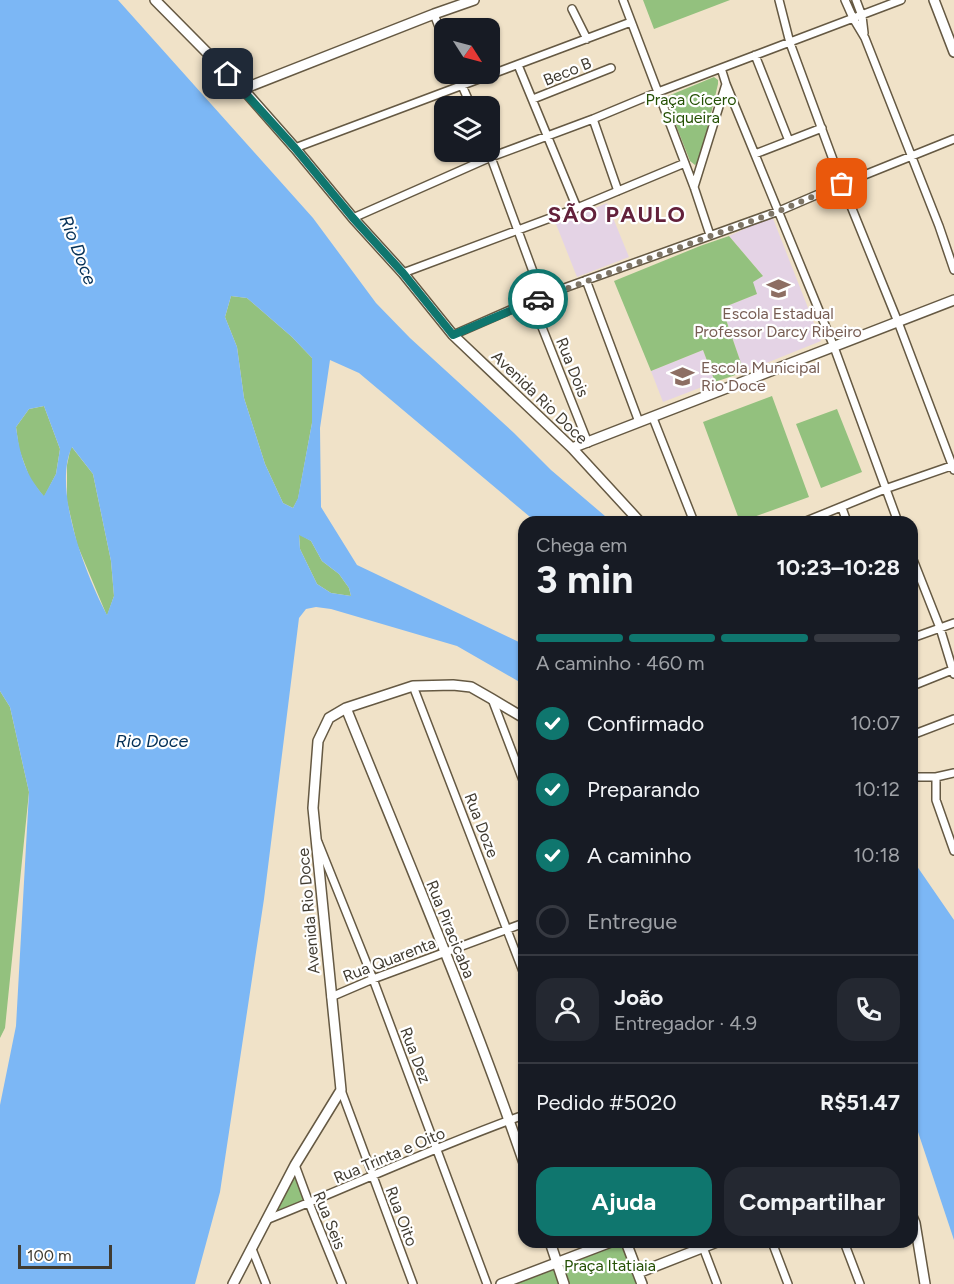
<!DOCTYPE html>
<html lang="pt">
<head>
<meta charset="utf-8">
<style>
	:root { --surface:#171b24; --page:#242831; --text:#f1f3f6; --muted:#9ea1a6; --line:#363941; --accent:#0f766e }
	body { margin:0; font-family:Figtree,sans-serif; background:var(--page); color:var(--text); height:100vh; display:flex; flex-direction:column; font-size:22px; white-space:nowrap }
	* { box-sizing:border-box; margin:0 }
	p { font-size:20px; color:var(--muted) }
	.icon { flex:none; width:33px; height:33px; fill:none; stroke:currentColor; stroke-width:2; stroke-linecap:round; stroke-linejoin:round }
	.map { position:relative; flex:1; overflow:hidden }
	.panel { position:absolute; left:518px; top:516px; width:400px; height:732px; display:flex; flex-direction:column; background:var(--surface); border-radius:18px; box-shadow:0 2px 4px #0004 }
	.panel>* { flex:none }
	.needle { width:39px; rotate:126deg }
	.buttons { position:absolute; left:434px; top:18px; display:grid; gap:12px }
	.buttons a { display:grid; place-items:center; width:66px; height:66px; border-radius:12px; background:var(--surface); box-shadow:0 2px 4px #0004; font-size:30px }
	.scale { position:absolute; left:18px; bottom:15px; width:94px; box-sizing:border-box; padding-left:6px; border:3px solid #403b31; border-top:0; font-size:16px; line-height:21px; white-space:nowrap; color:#403b31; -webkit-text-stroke:4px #fff; paint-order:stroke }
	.pin { position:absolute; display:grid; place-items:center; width:51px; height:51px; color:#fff; margin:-26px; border-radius:12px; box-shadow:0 3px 9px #0006 }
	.courier { position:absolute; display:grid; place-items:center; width:60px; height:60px; margin:-30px; border:4px solid #0f766e; border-radius:50%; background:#fff; color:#222; box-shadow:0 2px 8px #0007 }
	.headline em { font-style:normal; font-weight:700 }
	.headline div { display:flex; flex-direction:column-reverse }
	.headline { display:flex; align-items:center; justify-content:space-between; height:102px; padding:0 18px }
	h1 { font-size:39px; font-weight:700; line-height:45px }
	.bar { display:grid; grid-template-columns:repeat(4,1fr); gap:9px 6px; align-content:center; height:72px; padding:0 18px }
	.bar i { height:8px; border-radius:4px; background:var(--line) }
	.bar .on { background:var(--accent) }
	.bar p { grid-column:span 4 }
	.line { display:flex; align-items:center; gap:15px; padding:0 18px; border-top:2px solid var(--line) }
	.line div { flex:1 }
	.round { display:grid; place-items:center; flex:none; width:63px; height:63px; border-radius:18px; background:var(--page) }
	ol { padding:0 18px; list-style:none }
	li { display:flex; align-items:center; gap:18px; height:66px }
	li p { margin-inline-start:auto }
	li .icon { padding:6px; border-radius:50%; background:var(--accent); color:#fff; stroke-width:4 }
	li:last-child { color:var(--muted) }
	li i { width:33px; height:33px; border:3px solid var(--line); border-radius:50% }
	.button { display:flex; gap:12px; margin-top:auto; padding:12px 18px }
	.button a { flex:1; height:69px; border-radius:18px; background:var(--accent); color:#fff; font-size:24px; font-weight:700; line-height:69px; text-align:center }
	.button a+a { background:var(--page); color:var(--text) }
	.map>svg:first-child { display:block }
	.education { fill:#e4d3e5 }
	.green { fill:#93c17e }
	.water { fill:#7cb7f5; fill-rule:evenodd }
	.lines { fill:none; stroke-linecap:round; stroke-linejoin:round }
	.minor-casing { stroke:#655943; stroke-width:10 }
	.tertiary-casing { stroke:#655943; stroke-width:12 }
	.minor { stroke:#fff; stroke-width:7 }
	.tertiary { stroke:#fff; stroke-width:9 }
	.done { stroke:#7e7566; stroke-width:6; stroke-dasharray:0 10.8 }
	.route { stroke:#0f766e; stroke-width:8 }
	.labels { text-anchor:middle; stroke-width:4.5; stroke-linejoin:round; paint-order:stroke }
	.street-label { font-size:16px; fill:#403b31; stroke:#fff }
	.park-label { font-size:16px; fill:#255105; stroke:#fff }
	.education-label { font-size:16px; fill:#785e54; stroke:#fff }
	.water-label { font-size:18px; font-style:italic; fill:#043057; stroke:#fff }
	.district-label { font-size:22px; font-weight:bold; letter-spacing:1.5px; fill:#63213b; stroke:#fff }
</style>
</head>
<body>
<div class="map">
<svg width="954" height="1284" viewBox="0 0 954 1284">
	<rect width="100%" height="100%" fill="#f0e2c8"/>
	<path class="education" d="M607,203l22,54 -52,20 -21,-53z
		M772,216l49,125 -77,31 -22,-64 35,-14 -5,-12 11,-6 -34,-40z
		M703,350l12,32 -52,20 -12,-31z"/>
	<path class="green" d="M643,0h87l-76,29z
		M714,77l4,3v4l-18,77 -5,4 -5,-4 -24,-61 2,-4z
		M729,236l34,40 -10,6 4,12 -35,14 22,64 -29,10 -12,-32 -52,21 -37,-90 86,-35z
		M231,296l16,2 45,39 20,21v65l-14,76 -5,9 -10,-5 -18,-39 -21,-66 -7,-51 -12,-30z
		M772,396l37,101 -69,25 -37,-100z
		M44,406l16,43 -4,25 -12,23 -14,-18 -11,-30 -3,-22 13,-18z
		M837,409l25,63 -41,16 -25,-64z
		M71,446l22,28 18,87 3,35 -7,20 -30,-72 -10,-43v-36z
		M299,534l12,7 11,20 17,13 10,14 2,8 -20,-3 -14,-9 -17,-35z
		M0,691l10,16 19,85 -24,236 -5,10z
		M295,1165l14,38 -43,17z
		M621,1242l15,42h-68l-7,-20z
		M554,1268l6,16h-50z"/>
	<path class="water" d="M0,0h118l195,218 63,85 34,35 104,95 37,37 61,52h-76l-177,-149 -29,-13 -10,68 1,79 36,58 166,79v40l-66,-38 -126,-37 -15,-2 -10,2 -7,9 -35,281 -44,293 -25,92h-195v-179l16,-79 13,-234 -19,-85 -10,-16zM231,296l16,2 45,39 20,21v65l-14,75 -5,10 -10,-5 -18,-39 -21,-66 -7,-51 -12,-30zM44,406l16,43 -4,25 -12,22c-19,-22 -24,-41 -28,-69l13,-18zM72,447l21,27 18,87 3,35 -7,19c-21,-40 -55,-126 -35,-168zM299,535l12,6 11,20 17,13 10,14 2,8 -20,-3 -14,-9 -17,-35z
		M912,859l42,61v320l-42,-126z"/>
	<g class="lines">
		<defs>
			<path id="minor" d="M623,0l71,187 16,48
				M779,0l11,43 52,141 56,138 56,148
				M845,0l8,18 12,20 74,188 15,44
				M856,0l6,16 2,17
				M572,9l15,30
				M434,14l10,26
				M755,55l34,86
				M518,65l59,143
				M721,68l5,16 108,263 64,175
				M457,74l14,32
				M533,99l78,-31
				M593,119l25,72
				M295,148l336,-126
				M489,152l53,144
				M755,154l67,-26
				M694,187l32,-103
				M353,218l138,-61 102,-38 65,-27 243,-92
				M403,273l174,-65 108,-45
				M586,280l53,142
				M532,302l56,141
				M453,335l89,-39 237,-85 63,-27 112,-45
				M653,418l41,104
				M842,508l5,14
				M804,522l81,-33 69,-24
				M912,557l28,71 14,46
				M912,638l42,-15
				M413,686l111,288
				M912,686l40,-16
				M492,699l32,84
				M912,735l42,-16
				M912,777h24l18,-4
				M936,777v23l18,51
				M318,842l55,137 114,305
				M331,997l42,-18 151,-56
				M341,1090l72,194
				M295,1165l14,38 33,81
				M266,1220c86,-34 170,-74 258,-105
				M701,1242l16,42
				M772,1242l16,42
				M844,1242l16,42
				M252,1249l14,35"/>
			<path id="tertiary" d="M155,0l88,89 52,59 58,70 50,55 50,62 119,113 68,74
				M934,0l20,52
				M243,89l191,-75 40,-14
				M572,448l382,-148
				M346,708c61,151 125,301 178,455
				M912,1216l3,7 10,61
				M550,1242l14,42
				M626,1242l16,42
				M638,1273l79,-31
				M233,1284l62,-119 46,-75 -28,-282 5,-67 11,-23 17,-10 67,-22 40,-1 18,2 21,12 32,19
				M501,1284l110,-42"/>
		</defs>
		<use href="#minor" class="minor-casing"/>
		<use href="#tertiary" class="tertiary-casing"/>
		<use href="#minor" class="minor"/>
		<use href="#tertiary" class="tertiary"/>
	</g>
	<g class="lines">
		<path class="done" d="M538,299l241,-88 63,-27"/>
		<path class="route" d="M228,74l67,74 58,70 50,55 50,62 85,-36"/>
	</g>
	<defs>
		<symbol id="school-bare" viewBox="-9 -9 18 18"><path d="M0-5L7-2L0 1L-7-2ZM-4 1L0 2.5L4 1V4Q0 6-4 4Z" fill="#8d6e63" stroke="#fff" stroke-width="2.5" paint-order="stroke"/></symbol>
	</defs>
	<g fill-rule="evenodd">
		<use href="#school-bare" x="762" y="272" width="33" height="33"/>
		<use href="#school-bare" x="666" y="360" width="33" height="33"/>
	</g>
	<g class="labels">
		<g class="street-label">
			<text transform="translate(567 71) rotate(-22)" y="6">Beco B</text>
			<text transform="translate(573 367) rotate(68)" y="6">Rua Dois</text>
			<text transform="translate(540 397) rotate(44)" y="6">Avenida Rio Doce</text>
			<text transform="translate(482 825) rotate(69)" y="6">Rua Doze</text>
			<text transform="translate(308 911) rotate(-95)" y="6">Avenida Rio Doce</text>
			<text transform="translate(451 929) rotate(68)" y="6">Rua Piracicaba</text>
			<text transform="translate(389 959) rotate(-21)" y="6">Rua Quarenta</text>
			<text transform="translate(416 1055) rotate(69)" y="6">Rua Dez</text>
			<text transform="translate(389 1155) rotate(-23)" y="6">Rua Trinta e Oito</text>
			<text transform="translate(402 1216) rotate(69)" y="6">Rua Oito</text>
			<text transform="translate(330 1220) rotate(68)" y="6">Rua Seis</text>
		</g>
		<g class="park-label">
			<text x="691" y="105">Praça Cícero<tspan x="691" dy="18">Siqueira</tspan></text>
			<text x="610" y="1271">Praça Itatiaia</text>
		</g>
		<g class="education-label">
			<text x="778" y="319">Escola Estadual<tspan x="778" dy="18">Professor Darcy Ribeiro</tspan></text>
			<text x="701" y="373" text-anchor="start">Escola Municipal<tspan x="701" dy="18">Rio Doce</tspan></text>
		</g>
		<g class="water-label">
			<text transform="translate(78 250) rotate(69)" y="6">Rio Doce</text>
			<text x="152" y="747">Rio Doce</text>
		</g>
		<g class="district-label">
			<text x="617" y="222">SÃO PAULO</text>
		</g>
	</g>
</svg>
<div class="buttons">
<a><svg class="needle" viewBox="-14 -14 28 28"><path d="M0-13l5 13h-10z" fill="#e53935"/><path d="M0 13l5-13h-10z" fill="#9ea1a6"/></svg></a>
<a><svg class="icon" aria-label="layers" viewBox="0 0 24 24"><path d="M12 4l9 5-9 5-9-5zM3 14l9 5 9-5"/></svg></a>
</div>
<div class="scale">100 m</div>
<div class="pin" style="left:842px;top:184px;background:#ea580c"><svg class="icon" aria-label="bag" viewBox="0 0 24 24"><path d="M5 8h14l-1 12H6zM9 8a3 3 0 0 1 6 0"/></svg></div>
<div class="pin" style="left:228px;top:74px;background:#1f2937"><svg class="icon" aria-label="home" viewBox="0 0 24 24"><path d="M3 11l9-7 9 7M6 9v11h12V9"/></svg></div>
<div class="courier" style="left:538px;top:299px"><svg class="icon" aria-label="car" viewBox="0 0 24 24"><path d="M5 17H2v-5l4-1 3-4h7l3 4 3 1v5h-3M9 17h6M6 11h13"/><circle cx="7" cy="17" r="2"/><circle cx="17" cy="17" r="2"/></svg></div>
<section class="panel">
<div class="headline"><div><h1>3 min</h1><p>Chega em</p></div><em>10:23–10:28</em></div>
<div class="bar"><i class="on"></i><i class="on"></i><i class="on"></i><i></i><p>A caminho · 460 m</p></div>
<ol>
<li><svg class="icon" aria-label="check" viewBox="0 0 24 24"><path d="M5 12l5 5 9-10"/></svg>Confirmado<p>10:07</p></li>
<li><svg class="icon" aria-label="check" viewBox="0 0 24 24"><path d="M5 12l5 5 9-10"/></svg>Preparando<p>10:12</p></li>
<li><svg class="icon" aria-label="check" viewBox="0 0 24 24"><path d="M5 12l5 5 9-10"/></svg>A caminho<p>10:18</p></li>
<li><i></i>Entregue</li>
</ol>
<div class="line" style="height:108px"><a class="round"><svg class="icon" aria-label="person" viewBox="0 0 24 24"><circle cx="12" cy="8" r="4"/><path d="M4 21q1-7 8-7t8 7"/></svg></a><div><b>João</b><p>Entregador · 4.9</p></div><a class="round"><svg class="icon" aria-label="phone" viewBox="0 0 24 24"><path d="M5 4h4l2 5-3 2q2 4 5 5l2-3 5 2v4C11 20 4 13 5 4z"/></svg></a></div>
<div class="line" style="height:78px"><div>Pedido #5020</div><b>R$51.47</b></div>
<div class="button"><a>Ajuda</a><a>Compartilhar</a></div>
</section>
</div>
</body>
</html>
